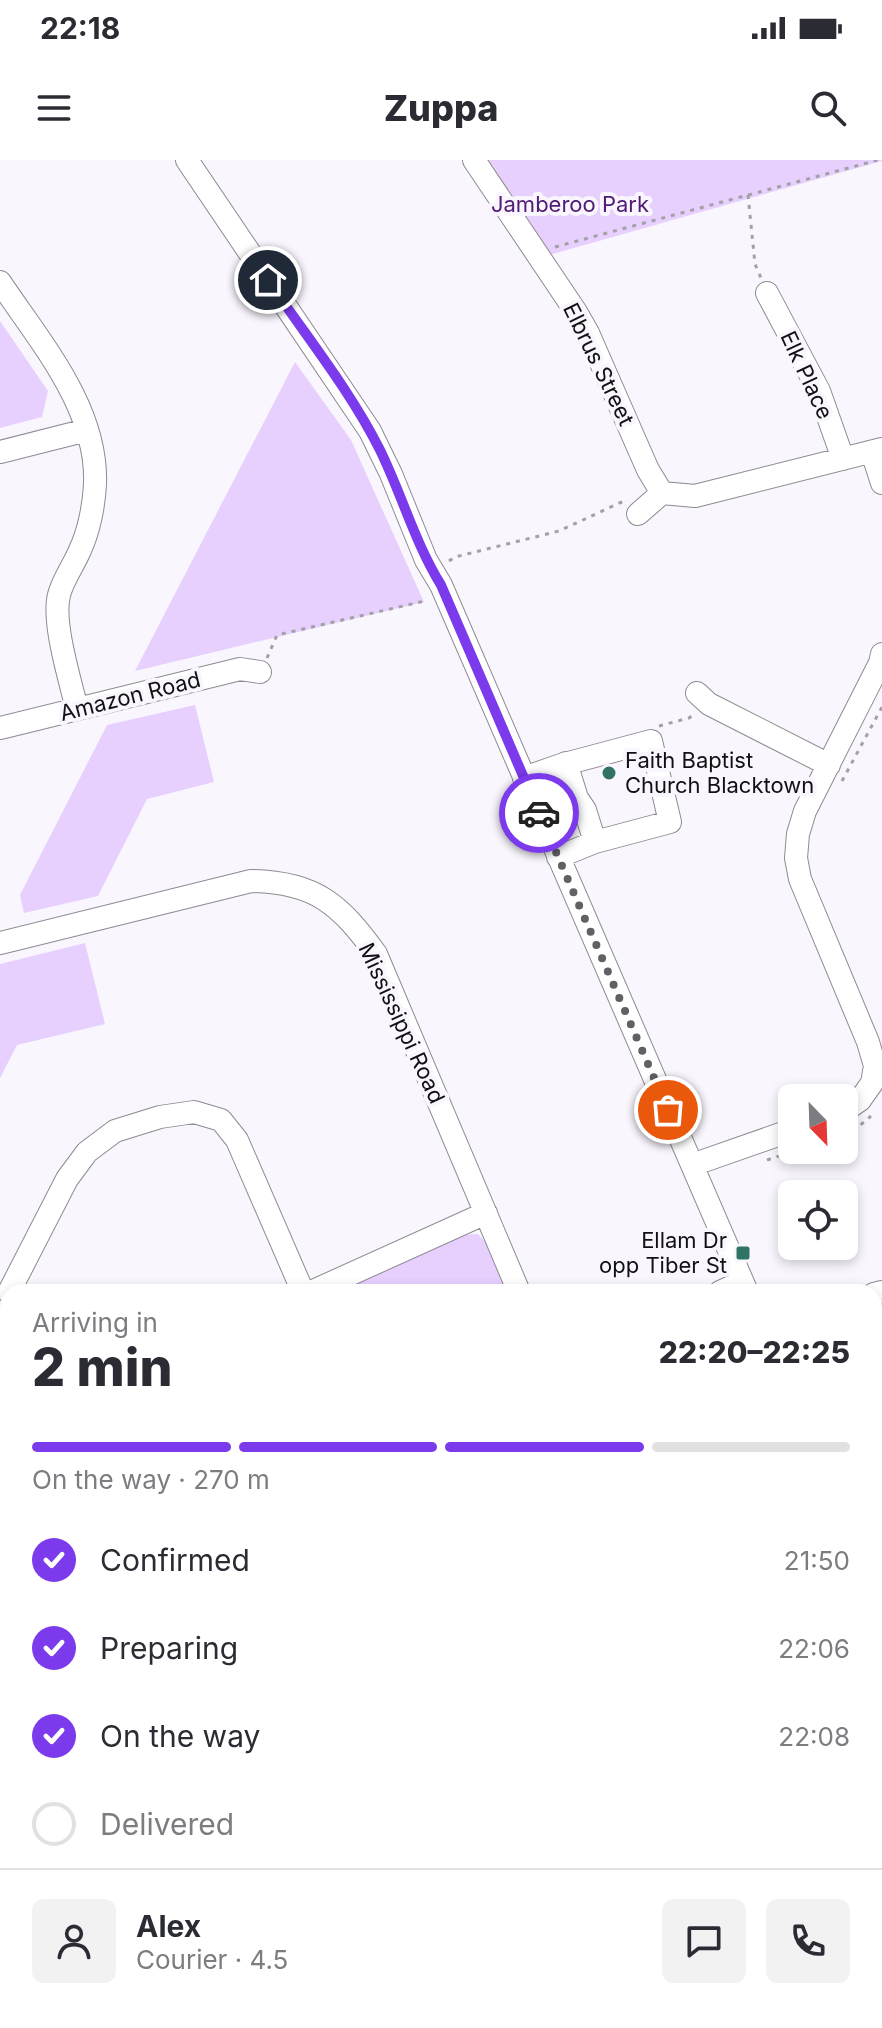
<!DOCTYPE html>
<html lang="en">
<head>
<meta charset="utf-8">
<style>
	:root { --surface:#fff; --page:#f2f2f3; --text:#2b2b33; --muted:#7c7c81; --line:#e1e1e2; --accent:#7c3aed }
	body { margin:0; font-family:Inter,sans-serif; background:var(--page); color:var(--text); height:100vh; display:flex; flex-direction:column; font-size:30px; white-space:nowrap }
	* { box-sizing:border-box; margin:0 }
	p { font-size:26px; color:var(--muted) }
	.icon { flex:none; width:44px; height:44px; fill:none; stroke:currentColor; stroke-width:2; stroke-linecap:round; stroke-linejoin:round }
	.map { position:relative; flex:1; overflow:hidden }
	.panel { position:absolute; left:0px; top:1124px; width:882px; height:744px; display:flex; flex-direction:column; background:var(--surface); border-radius:24px 24px 0 0; box-shadow:0 4px 12px #0003 }
	.panel>* { flex:none }
	.needle { width:52px; rotate:157deg }
	.fabs { position:absolute; left:778px; top:924px; display:grid; gap:16px }
	.fabs a { display:grid; place-items:center; width:80px; height:80px; border-radius:12px; background:var(--surface); box-shadow:0 4px 12px #0003; font-size:40px }
	.pin { position:absolute; display:grid; place-items:center; width:68px; height:68px; color:#fff; margin:-34px; border:4px solid #fff; border-radius:50%; box-shadow:0 2px 8px #0007 }
	.courier { position:absolute; display:grid; place-items:center; width:80px; height:80px; margin:-40px; border:6px solid #7c3aed; border-radius:50%; background:#fff; color:#222; box-shadow:0 2px 10px #0007 }
	.overview em { font-style:normal; font-weight:800 }
	.overview div { display:flex; flex-direction:column-reverse }
	.overview { display:flex; align-items:center; justify-content:space-between; height:136px; padding:0 32px }
	h1 { font-size:52px; font-weight:800; line-height:60px }
	.bar { display:grid; grid-template-columns:repeat(4,1fr); gap:12px 8px; align-content:center; height:96px; padding:0 32px }
	.bar i { height:10px; border-radius:6px; background:var(--line) }
	.bar .current { background:var(--accent) }
	.bar p { grid-column:span 4 }
	.line { display:flex; align-items:center; gap:20px; padding:0 32px; border-top:2px solid var(--line) }
	.line div { flex:1 }
	.round { display:grid; place-items:center; flex:none; width:84px; height:84px; border-radius:12px; background:var(--page) }
	ol { padding:0 32px; list-style:none }
	li { display:flex; align-items:center; gap:24px; height:88px }
	li p { margin-inline-start:auto }
	li .icon { padding:8px; border-radius:50%; background:var(--accent); color:#fff; stroke-width:4 }
	li:last-child { color:var(--muted) }
	li i { width:44px; height:44px; border:4px solid var(--line); border-radius:50% }
	.status { display:flex; justify-content:space-between; align-items:center; height:56px; padding:0 40px; background:var(--surface); direction:ltr }
	.status svg { height:22px; fill:currentColor }
	header { display:flex; justify-content:space-between; align-items:center; height:104px; padding:0 32px; background:var(--surface); font-size:36px; font-weight:800 }
	.map>svg:first-child { display:block }
	.green { fill:#e7d0fe }
	.lines { fill:none; stroke-linecap:round; stroke-linejoin:round }
	.stream { stroke:#cfa7f5; stroke-width:4 }
	.minor-casing { stroke:#8d8a91; stroke-width:24 }
	.path { stroke:#a3a1a6; stroke-width:3; stroke-dasharray:4 6; stroke-linecap:butt }
	.minor { stroke:#fff; stroke-width:22 }
	.done { stroke:#626064; stroke-width:8; stroke-dasharray:0 14.4 }
	.route { stroke:#7c3aed; stroke-width:10 }
	.poi-dot { fill:#317466; stroke:#f9f6fd; stroke-width:3 }
	.labels { text-anchor:middle; stroke-width:8; stroke-linejoin:round; paint-order:stroke }
	.park-label { font-size:22px; fill:#501a75; stroke:#f9f6fd }
	.street-label { font-size:22px; fill:#111012; stroke:#f9f6fd }
	.poi-label { font-size:22px; fill:#111012; stroke:#f9f6fd; text-anchor:start }
</style>
</head>
<body>
<div class="status"><b>22:18</b><svg viewBox="0 0 49 12"><path d="M0 12V9h3v3zM5 12V6h3v6zM10 12V3h3v9zM15 12V0h3v12zM26 1h20v11H26zM47 4h2v5h-2z"/></svg></div>
<header><svg class="icon" aria-label="menu" viewBox="0 0 24 24"><path d="M4 6h16M4 12h16M4 18h16"/></svg>Zuppa<svg class="icon" aria-label="search" viewBox="0 0 24 24"><circle cx="10" cy="10" r="6"/><path d="M15 15l6 6"/></svg></header>
<div class="map">
<svg width="882" height="1868" viewBox="0 0 882 1868">
	<rect width="100%" height="100%" fill="#f9f6fd"/>
	<path class="green" d="M487,0h395v1l-333,94z
		M0,161l48,70 -6,26 -42,11z
		M295,202l56,78 73,162 -289,69z
		M195,545l19,77 -67,17 -49,97 -74,17 -4,-18 87,-170z
		M85,783l20,81 -88,21 -17,33v-114z
		M478,1074l9,10 22,48h-175l127,-57z
		M0,1219l8,4v367l-8,-3z"/>
	<g class="lines">
		<path class="stream" d="M287,1868l2,-8"/>
		<defs>
			<path id="minor" d="M187,0l183,271 21,43 35,86 15,25 306,707
				M474,0l102,152 12,21 60,137 14,23 33,3 187,-47
				M0,122c40,60 98,126 95,202 -1,21 -6,47 -15,66 -6,15 -17,29 -21,45 -7,27 11,85 18,114
				M767,133l52,98 24,68
				M0,292l87,-22
				M872,292l10,31
				M638,354l24,-21
				M697,533l12,11 120,61
				M0,568l240,-59 20,3
				M566,603l11,35 8,12 10,32
				M524,618l37,-13 90,-24 19,81 -75,20 -37,15
				M0,783l251,-62c64,1 89,23 125,73l143,338
				M844,951l16,-11 12,-17 3,-17 -7,-24 -68,-163 -4,-21 2,-24 7,-23 75,-148 2,-9
				M692,1005l100,-35
				M9,1132l58,-113 20,-27 28,-21 45,-14 34,-5 27,8 16,20 66,152
				M311,1132l175,-79
				M720,1132l22,-10
				M874,1134l8,-2
				M0,1203l8,7
				M874,1424l8,18
				M0,1603l8,4
				M874,1736l8,3
				M15,1860l32,8
				M574,1860l18,8
				M635,1860l17,8"/>
		</defs>
		<use href="#minor" class="minor-casing"/>
		<path class="path" d="M748,35l7,69 6,14
			M555,87l323,-87
			M449,401l6,-4 104,-26 67,-31
			M267,498l10,-23 148,-34
			M659,566l30,-8 4,-3
			M842,621l40,-74
			M844,975l7,-2 20,-17
			M767,1000l30,-10
			M0,1318l8,-7
			M0,1517l8,13
			M424,1868l4,-8"/>
		<use href="#minor" class="minor"/>
	</g>
	<g class="lines">
		<path class="done" d="M539,653l129,297"/>
		<path class="route" d="M268,120c38,56 82,110 112,170 22,45 35,93 61,135l98,228"/>
	</g>
	<g class="poi-dot">
		<circle cx="609" cy="613" r="8"/>
		<rect x="735" y="1085" width="16" height="16" rx="4"/>
	</g>
	<g class="labels">
		<g class="park-label">
			<text x="570" y="52">Jamberoo Park</text>
		</g>
		<g class="street-label">
			<text transform="translate(599 204) rotate(64)" y="8">Elbrus Street</text>
			<text transform="translate(807 215) rotate(65)" y="8">Elk Place</text>
			<text transform="translate(130 536) rotate(-14)" y="8">Amazon Road</text>
			<text transform="translate(402 863) rotate(65)" y="8">Mississippi Road</text>
		</g>
		<g class="poi-label">
			<text x="625" y="608">Faith Baptist<tspan x="625" dy="25">Church Blacktown</tspan></text>
			<text x="727" y="1088" text-anchor="end">Ellam Dr<tspan x="727" dy="25">opp Tiber St</tspan></text>
		</g>
	</g>
</svg>
<div class="fabs">
<a><svg class="needle" viewBox="-14 -14 28 28"><path d="M0-13l5 13h-10z" fill="#e53935"/><path d="M0 13l5-13h-10z" fill="#7c7c81"/></svg></a>
<a><svg class="icon" aria-label="locate" viewBox="0 0 24 24"><circle cx="12" cy="12" r="6"/><path d="M12 2v4M12 18v4M2 12h4M18 12h4"/></svg></a>
</div>
<div class="pin" style="left:668px;top:950px;background:#ea580c"><svg class="icon" aria-label="bag" viewBox="0 0 24 24"><path d="M5 8h14l-1 12H6zM9 8a3 3 0 0 1 6 0"/></svg></div>
<div class="pin" style="left:268px;top:120px;background:#1f2937"><svg class="icon" aria-label="home" viewBox="0 0 24 24"><path d="M3 11l9-7 9 7M6 9v11h12V9"/></svg></div>
<div class="courier" style="left:539px;top:653px"><svg class="icon" aria-label="car" viewBox="0 0 24 24"><path d="M5 17H2v-5l4-1 3-4h7l3 4 3 1v5h-3M9 17h6M6 11h13"/><circle cx="7" cy="17" r="2"/><circle cx="17" cy="17" r="2"/></svg></div>
<section class="panel">
<div class="overview"><div><h1>2 min</h1><p>Arriving in</p></div><em>22:20–22:25</em></div>
<div class="bar"><i class="current"></i><i class="current"></i><i class="current"></i><i></i><p>On the way · 270 m</p></div>
<ol>
<li><svg class="icon" aria-label="check" viewBox="0 0 24 24"><path d="M5 12l5 5 9-10"/></svg>Confirmed<p>21:50</p></li>
<li><svg class="icon" aria-label="check" viewBox="0 0 24 24"><path d="M5 12l5 5 9-10"/></svg>Preparing<p>22:06</p></li>
<li><svg class="icon" aria-label="check" viewBox="0 0 24 24"><path d="M5 12l5 5 9-10"/></svg>On the way<p>22:08</p></li>
<li><i></i>Delivered</li>
</ol>
<div class="line" style="height:144px"><a class="round"><svg class="icon" aria-label="person" viewBox="0 0 24 24"><circle cx="12" cy="8" r="4"/><path d="M4 21q1-7 8-7t8 7"/></svg></a><div><b>Alex</b><p>Courier · 4.5</p></div><a class="round"><svg class="icon" aria-label="chat" viewBox="0 0 24 24"><path d="M4 5h16v11H9l-5 4z"/></svg></a><a class="round"><svg class="icon" aria-label="phone" viewBox="0 0 24 24"><path d="M5 4h4l2 5-3 2q2 4 5 5l2-3 5 2v4C11 20 4 13 5 4z"/></svg></a></div>
</section>
</div>
</body>
</html>
